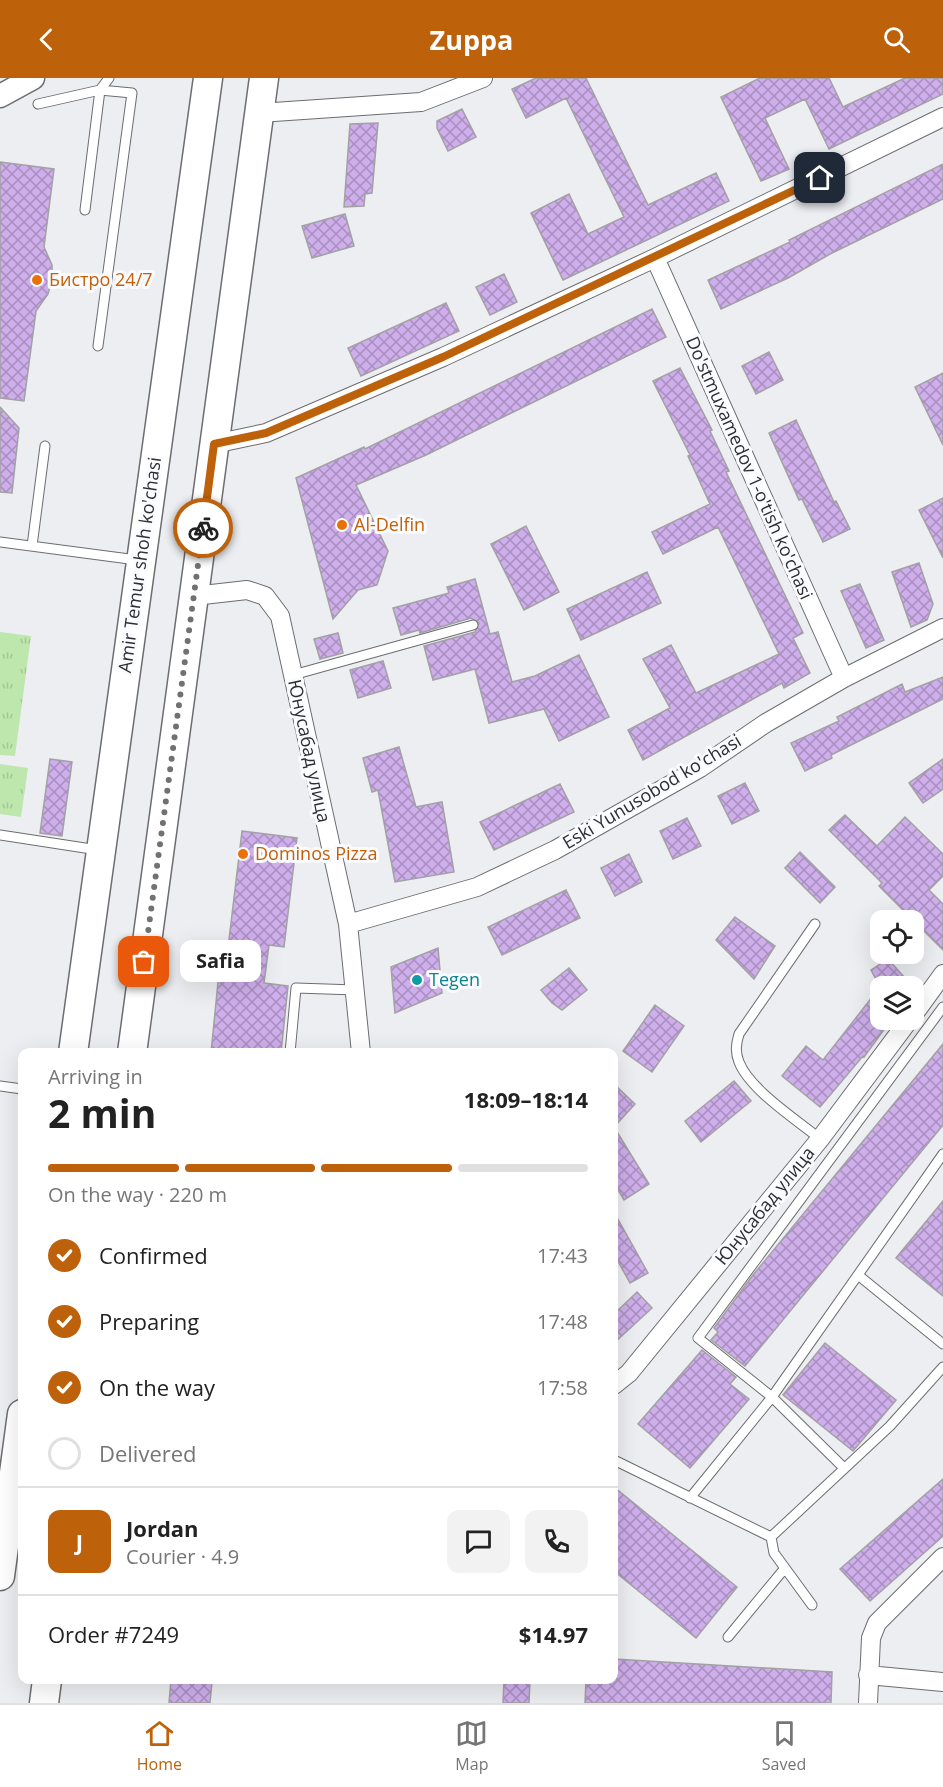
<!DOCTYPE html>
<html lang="en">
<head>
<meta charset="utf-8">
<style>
	:root { --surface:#fff; --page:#f2f2f2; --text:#222; --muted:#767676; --line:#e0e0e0; --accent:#bd620b }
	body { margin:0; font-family:"Open Sans",sans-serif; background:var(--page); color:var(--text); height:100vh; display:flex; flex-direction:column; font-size:22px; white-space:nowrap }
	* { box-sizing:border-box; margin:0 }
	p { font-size:20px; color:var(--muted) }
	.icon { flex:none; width:33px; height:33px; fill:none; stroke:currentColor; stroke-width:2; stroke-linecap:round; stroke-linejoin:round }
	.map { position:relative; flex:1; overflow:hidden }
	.sheet { position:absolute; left:18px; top:970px; width:600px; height:636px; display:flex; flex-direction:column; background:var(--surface); border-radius:12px; box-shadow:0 6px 24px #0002 }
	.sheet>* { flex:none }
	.tools { position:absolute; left:870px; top:832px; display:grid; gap:12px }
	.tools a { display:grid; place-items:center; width:54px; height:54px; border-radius:12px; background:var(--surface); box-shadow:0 6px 24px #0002; font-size:30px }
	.pin { position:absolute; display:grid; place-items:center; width:51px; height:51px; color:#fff; margin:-26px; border-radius:12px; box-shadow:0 3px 9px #0006 }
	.courier { position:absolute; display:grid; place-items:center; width:60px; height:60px; margin:-30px; border:4px solid #bd620b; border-radius:50%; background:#fff; color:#222; box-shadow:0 2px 8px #0007 }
	.bubble { position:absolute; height:42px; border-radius:12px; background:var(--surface); box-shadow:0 6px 24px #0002; font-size:20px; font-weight:700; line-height:42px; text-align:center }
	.summary em { font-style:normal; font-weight:700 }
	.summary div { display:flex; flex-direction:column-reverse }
	.summary { display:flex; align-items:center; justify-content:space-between; height:102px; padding:0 30px }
	h1 { font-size:39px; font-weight:700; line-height:45px }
	.bar { display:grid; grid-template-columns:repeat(4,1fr); gap:9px 6px; align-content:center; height:72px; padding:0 30px }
	.bar i { height:8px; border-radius:4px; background:var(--line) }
	.bar .selected { background:var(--accent) }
	.bar p { grid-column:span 4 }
	.line { display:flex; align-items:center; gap:15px; padding:0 30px; border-top:2px solid var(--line) }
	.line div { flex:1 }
	.round { display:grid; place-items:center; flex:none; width:63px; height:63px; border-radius:12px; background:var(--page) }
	ol { padding:0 30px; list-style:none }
	li { display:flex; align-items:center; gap:18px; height:66px }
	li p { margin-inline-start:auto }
	li .icon { padding:6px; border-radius:50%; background:var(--accent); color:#fff; stroke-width:4 }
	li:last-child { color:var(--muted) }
	li i { width:33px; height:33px; border:3px solid var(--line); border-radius:50% }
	header { display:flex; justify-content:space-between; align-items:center; height:78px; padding:0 30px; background:var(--accent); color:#fff; font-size:27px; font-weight:700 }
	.tabs { display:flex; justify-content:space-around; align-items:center; height:84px; border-top:2px solid var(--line); background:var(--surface); font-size:16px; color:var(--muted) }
	.tabs a { display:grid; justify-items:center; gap:3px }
	.tabs .selected { color:var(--accent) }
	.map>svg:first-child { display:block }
	.grass { fill:url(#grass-tufts) }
	.building { fill:url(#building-cross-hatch); stroke:#a2a1a3; stroke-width:1.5 }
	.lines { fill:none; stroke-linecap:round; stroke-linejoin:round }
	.service-casing { stroke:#6c6d70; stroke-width:11 }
	.minor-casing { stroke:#6c6d70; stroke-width:20 }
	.tertiary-casing { stroke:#6c6d70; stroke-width:25 }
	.primary-casing { stroke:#6c6d70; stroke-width:31 }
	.service { stroke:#fff; stroke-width:9 }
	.minor { stroke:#fff; stroke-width:18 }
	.tertiary { stroke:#fff; stroke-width:22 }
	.primary { stroke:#fff; stroke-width:28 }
	.done { stroke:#717173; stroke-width:6; stroke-dasharray:0 10.8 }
	.route { stroke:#bd620b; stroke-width:8 }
	.food-dot { fill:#e8710a; stroke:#fafbfe; stroke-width:2 }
	.culture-dot { fill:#0f9aa8; stroke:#fafbfe; stroke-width:2 }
	.labels { text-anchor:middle; stroke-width:6; stroke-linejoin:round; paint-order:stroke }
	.food-label { font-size:18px; fill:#c56008; stroke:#fafbfe; text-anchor:start }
	.street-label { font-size:18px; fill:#2e2e2f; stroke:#fafbfe }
	.culture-label { font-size:18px; fill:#0d838f; stroke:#fafbfe; text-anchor:start }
</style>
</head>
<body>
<header><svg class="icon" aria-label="back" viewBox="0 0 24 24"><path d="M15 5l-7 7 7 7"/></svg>Zuppa<svg class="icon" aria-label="search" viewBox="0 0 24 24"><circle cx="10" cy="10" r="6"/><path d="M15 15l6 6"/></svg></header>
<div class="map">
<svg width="943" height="1625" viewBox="0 0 943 1625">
	<defs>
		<pattern id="grass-tufts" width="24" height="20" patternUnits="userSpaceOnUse" patternTransform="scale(1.5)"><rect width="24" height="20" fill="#bee7ad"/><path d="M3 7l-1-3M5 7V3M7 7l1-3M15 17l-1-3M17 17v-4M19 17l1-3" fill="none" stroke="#a4c695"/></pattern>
		<pattern id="building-cross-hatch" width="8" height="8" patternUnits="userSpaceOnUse" patternTransform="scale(1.5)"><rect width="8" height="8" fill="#ceaeeb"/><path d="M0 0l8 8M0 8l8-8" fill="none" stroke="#a88ebf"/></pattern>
	</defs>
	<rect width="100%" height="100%" fill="#edeef1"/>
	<path class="grass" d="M0,554l31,4 -16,120 -15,-1z
		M0,686l28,4 -7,49 -21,-3z"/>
	<path class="building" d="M536,0h50l62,127 68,-32 13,28 -166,79 -32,-67 38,-19 19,40 36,-17 -58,-119 -40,20 -14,-29z
		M760,0h69l14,29 62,-29h38v16l-114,55 -24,-50 -40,19 24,51 -28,12 -40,-84z
		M462,31l14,28 -28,14 -11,-23v-7z
		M378,45l-6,70 -7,1 -1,12 -20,1 6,-83z
		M0,84l54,7 -10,78 8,18v15l-4,14 -12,17 -12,90 -24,-3z
		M943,86v35l-113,55 -42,24 -67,31 -13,-29 82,-38 -1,-2z
		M345,136l9,32 -42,12 -10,-32z
		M504,196l13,28 -27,13 -14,-28z
		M446,225l13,28 -98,45 -13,-28z
		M652,231l14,28 -240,118 -70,30 32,66 -11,34 -19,5 -25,29 -37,-141 68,-31 1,2z
		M769,274l14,28 -27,14 -14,-28z
		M680,290l32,62 -2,1 19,40 -3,1 77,161 -10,5 17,35 -26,15 -2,-5 -139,77 -15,-30 42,-22 -27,-49 28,-14 25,48 83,-39 -61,-127 -55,27 -11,-22 58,-28 -22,-48 2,-1 -37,-74z
		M943,295v72l-28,-58z
		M0,329l19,21 -7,65 -12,-1z
		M796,342l38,82 2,-1 14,28 -27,13 -21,-43 -3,1 -30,-67z
		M943,420v60l-24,-48z
		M526,448l33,66 -35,18 -33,-66z
		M919,485l14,41 -6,16 -16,7 -19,-55z
		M647,494l14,31 -80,37 -14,-31z
		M475,501l15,55 8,-2 14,50 23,-6 44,-21 30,62 -50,24 -15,-32 -55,14 -14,-54 -42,11 -9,-34 51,-14 4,-9 -8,-5 -51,15 -1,-3 -18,5 -8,-27 56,-15 -2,-6z
		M860,506l24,56 -18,8 -25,-57z
		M338,555l5,20 -23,6 -6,-20z
		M383,583l8,27 -33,10 -8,-28z
		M943,599v22l-112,56 1,3 -27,13 -14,-28 48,-22 -2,-4 65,-33 3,8z
		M399,669l17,60 26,-5 12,70 -59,10 -17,-92 -6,2 -9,-34z
		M50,681l22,3 -10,74 -22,-3z
		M943,681v30l-20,14 -14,-20z
		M745,705l14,28 -27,13 -14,-28z
		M560,706l14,28 -80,38 -14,-28z
		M845,737l32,31 28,-29 38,37v22l-14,14 14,14v46l-64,-64 3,-3 -53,-53z
		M687,740l14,28 -28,13 -13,-28z
		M242,753l55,7 -13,109 -15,-2 -5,38 24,3 -7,67h-70l8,-81 6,1z
		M800,774l35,35 -15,16 -35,-35z
		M629,776l13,28 -27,14 -14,-28z
		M566,812l14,28 -78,37 -14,-28z
		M735,839l40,29 -21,33 -38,-39z
		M438,870l4,45 -47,20 -4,-46z
		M888,881l25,28h-33v33h11l-27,37 -1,-1 -43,51 -38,-31 24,-30 17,14 57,-73 -9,-17z
		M569,890l18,22 -25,20 -10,-7 -11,-13z
		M655,927l29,21 -32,46 -29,-21z
		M943,966v81l-198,241 -34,-26 7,-8 -4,-4 39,-53z
		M734,1003l17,20 -50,41 -16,-21z
		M614,1006l21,20 -21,23 35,57 -25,16 -10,-17z
		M943,1123v95l-47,-38z
		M614,1134l34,61 -18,10 -16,-29z
		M637,1214l15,16 -38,35v-29z
		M825,1265l71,57 -43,51 -70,-56z
		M702,1272l34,27 -6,7 19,15 -59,69 -52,-44z
		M943,1401v57l-73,65 -30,-32z
		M614,1409l123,100 -41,51 -82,-67z
		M614,1581l218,13 -1,31h-246l1,-23h28z
		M171,1602l41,2 -2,21h-41z
		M504,1602h26l-1,23h-26z"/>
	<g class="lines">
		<defs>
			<path id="service" d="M38,26l62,-14 32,3 -34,253
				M85,132l15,-120 9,-12
				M0,464l137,18
				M32,468l13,-100
				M293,597l180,-50
				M0,757l98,15
				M815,846l-76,110c-3,10 -4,18 0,28 11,28 58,58 81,77
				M943,929l-245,331 74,59 171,-243
				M290,975l6,-65 60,2
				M0,1008l22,3
				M858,1197l85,69
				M614,1382l157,77
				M690,1420l82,-101 71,70
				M812,1527l-38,-52 -3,-16 119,-111 53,-59
				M728,1559l57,-69"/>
			<path id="minor" d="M259,35l162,-11 62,-24
				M655,180l189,420
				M214,366l52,-11 177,-76 212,-99 288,-141
				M194,518l53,-6 18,6 15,20 68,308 13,129
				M348,846l129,-37 78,-37 145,-82 66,-45 78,-45 99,-50
				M914,936l29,-40
				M614,1307l15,-12 191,-234 89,-119
				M868,1597l75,7
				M868,1625l3,-65 6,-15 66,-66"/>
			<path id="tertiary" d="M0,18l33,-18"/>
			<path id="primary" d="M73,975l135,-975
				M132,975l132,-975
				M0,1498l22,-162
				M44,1625l3,-23"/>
		</defs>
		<use href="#service" class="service-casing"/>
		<use href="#minor" class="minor-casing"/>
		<use href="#tertiary" class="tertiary-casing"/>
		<use href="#primary" class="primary-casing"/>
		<use href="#service" class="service"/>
		<use href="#minor" class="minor"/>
		<use href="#tertiary" class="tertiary"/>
		<use href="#primary" class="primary"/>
	</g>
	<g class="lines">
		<path class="done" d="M144,884l59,-434"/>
		<path class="route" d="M203,450l11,-84 52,-11 177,-76 377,-179"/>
	</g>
	<g class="food-dot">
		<circle cx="37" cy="202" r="6"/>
		<circle cx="342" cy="447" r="6"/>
		<circle cx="243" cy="776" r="6"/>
	</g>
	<circle class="culture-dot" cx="417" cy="902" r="6"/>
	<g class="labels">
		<g class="food-label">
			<text x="49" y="208">Бистро 24/7</text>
			<text x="354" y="453">Al-Delfin</text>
			<text x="255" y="782">Dominos Pizza</text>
		</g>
		<g class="street-label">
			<text transform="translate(749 390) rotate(66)" y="6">Do'stmuxamedov 1-o'tish ko'chasi</text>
			<text transform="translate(140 487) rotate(-82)" y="6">Amir Temur shoh ko'chasi</text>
			<text transform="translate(309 673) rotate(78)" y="6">Юнусабад улица</text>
			<text transform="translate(652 714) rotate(-31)" y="6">Eski Yunusobod ko'chasi</text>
			<text transform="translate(765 1128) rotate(-51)" y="6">Юнусабад улица</text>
		</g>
		<g class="culture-label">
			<text x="429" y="908">Tegen</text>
		</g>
	</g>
</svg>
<div class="tools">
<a><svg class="icon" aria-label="locate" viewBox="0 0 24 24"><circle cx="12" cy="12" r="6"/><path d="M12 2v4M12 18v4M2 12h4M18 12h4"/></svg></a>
<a><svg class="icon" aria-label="layers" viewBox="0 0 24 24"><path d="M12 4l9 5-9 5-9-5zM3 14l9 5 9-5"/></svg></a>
</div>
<div class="pin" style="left:144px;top:884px;background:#ea580c"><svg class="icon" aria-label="bag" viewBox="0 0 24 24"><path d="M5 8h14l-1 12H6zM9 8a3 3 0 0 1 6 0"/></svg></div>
<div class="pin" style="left:820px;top:100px;background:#1f2937"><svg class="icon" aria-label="home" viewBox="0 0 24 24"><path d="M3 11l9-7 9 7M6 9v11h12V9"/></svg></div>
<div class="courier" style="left:203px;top:450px"><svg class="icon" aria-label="bike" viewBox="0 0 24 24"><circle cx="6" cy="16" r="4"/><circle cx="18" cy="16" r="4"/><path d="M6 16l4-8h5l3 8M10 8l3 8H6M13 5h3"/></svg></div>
<div class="bubble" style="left:180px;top:862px;width:81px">Safia</div>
<section class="sheet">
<div class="summary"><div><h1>2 min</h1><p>Arriving in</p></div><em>18:09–18:14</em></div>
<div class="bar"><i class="selected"></i><i class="selected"></i><i class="selected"></i><i></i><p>On the way · 220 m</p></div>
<ol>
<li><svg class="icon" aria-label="check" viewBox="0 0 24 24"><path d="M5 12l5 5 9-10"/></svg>Confirmed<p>17:43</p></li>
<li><svg class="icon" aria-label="check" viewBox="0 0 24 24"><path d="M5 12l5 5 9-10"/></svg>Preparing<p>17:48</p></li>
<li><svg class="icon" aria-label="check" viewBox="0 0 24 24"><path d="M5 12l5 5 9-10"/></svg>On the way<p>17:58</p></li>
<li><i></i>Delivered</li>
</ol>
<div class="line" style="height:108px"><b class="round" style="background:var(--accent);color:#fff">J</b><div><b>Jordan</b><p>Courier · 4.9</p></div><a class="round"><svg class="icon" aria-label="chat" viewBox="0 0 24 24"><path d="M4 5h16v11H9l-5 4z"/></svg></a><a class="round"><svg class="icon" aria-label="phone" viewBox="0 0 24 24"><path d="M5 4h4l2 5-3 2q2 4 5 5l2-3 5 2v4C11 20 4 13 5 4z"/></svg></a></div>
<div class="line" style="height:78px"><div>Order #7249</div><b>$14.97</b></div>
</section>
</div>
<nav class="tabs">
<a class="selected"><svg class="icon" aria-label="home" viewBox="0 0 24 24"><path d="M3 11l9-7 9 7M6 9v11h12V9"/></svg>Home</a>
<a><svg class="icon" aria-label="map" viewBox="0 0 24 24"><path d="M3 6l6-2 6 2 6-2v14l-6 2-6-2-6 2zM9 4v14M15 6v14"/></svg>Map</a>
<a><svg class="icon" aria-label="saved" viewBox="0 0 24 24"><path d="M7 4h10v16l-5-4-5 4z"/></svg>Saved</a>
</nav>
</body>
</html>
